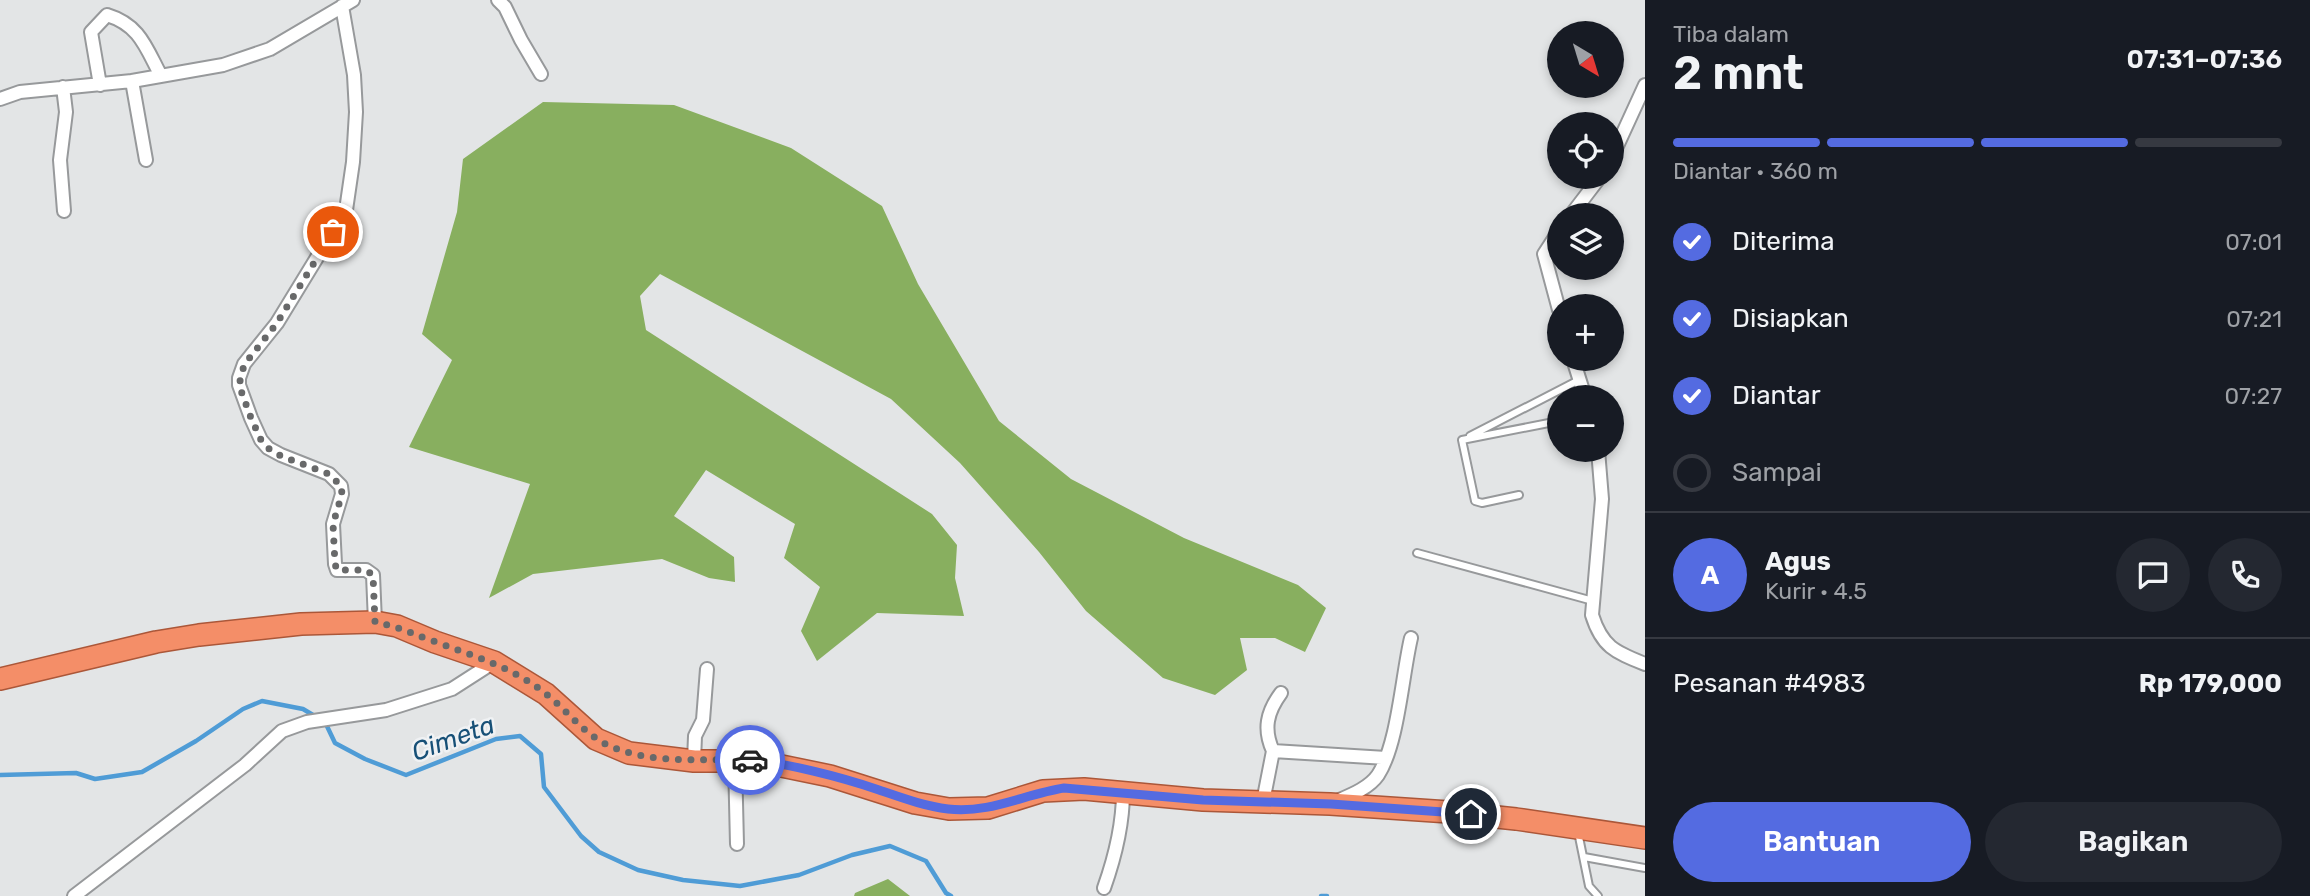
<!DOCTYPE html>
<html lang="id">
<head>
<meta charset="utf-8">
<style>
	:root { --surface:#171b24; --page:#242831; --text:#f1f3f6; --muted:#9ea1a6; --line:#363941; --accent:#546be1 }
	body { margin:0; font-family:Rubik,sans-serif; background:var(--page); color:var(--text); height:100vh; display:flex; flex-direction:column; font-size:26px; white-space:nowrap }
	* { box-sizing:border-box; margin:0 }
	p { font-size:23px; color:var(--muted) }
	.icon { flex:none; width:38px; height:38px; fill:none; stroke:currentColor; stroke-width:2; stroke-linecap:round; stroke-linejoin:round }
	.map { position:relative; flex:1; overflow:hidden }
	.side { display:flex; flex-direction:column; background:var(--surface); width:665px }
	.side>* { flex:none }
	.needle { width:46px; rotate:142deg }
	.fabs { position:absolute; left:1547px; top:21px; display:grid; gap:14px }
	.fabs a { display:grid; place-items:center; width:77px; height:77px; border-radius:50%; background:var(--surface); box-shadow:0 4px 10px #0003; font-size:35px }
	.pin { position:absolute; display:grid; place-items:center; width:60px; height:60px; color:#fff; margin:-30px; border:4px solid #fff; border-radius:50%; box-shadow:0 2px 7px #0007 }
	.courier { position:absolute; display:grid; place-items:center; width:70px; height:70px; margin:-35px; border:5px solid #546be1; border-radius:50%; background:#fff; color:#222; box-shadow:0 2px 9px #0007 }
	.headline em { font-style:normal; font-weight:600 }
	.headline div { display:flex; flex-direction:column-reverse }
	.headline { display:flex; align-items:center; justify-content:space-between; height:119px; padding:0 28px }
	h1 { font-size:46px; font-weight:600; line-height:52px }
	.bar { display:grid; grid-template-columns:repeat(4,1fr); gap:10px 7px; align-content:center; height:84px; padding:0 28px }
	.bar i { height:9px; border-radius:5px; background:var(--line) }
	.bar .on { background:var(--accent) }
	.bar p { grid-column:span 4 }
	.line { display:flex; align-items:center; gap:18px; padding:0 28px; border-top:2px solid var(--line) }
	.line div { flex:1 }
	.round { display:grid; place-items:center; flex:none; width:74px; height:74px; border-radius:37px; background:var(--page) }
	ol { padding:0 28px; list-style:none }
	li { display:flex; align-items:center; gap:21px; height:77px }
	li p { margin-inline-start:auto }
	li .icon { padding:7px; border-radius:50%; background:var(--accent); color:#fff; stroke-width:4 }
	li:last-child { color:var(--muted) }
	li i { width:38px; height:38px; border:4px solid var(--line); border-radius:50% }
	.action { display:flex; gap:14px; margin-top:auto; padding:14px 28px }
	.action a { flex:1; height:80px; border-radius:42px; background:var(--accent); color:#fff; font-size:28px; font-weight:600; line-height:80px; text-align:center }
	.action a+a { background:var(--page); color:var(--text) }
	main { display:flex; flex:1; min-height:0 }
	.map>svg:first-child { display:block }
	.forest { fill:#88af5f }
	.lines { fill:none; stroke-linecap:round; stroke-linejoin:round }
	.stream { stroke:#4f9cd6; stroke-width:4.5 }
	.service-casing { stroke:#97999b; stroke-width:10 }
	.minor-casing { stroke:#97999b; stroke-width:16 }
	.trunk-casing { stroke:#ab5739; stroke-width:24 }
	.service { stroke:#fff; stroke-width:6 }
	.minor { stroke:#fff; stroke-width:12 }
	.trunk { stroke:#f48e68; stroke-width:21 }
	.done { stroke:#68696a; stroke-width:7; stroke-dasharray:0 12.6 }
	.route { stroke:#546be1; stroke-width:9 }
	.labels { text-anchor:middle; stroke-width:5; stroke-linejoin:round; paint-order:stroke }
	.water-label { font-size:26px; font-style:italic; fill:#175077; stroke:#f0f2f4 }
</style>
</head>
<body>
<main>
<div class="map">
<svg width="1645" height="896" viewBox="0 0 1645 896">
	<rect width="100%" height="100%" fill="#e3e5e6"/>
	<path class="forest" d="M543,102l131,3 117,43 91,58 36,78 81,137 72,58 113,59 114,47 28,23 -21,44 -30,-14h-35l7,32 -32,25 -52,-17 -77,-67 -47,-59 -79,-89 -69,-64 -231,-125 -20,22 6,34 286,184 25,31 -2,33 9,38 -87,-3 -60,48 -16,-30 19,-44 -36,-29 11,-34 -89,-54 -32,46 60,41 1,25 -26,-4 -47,-19 -129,15 -44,24 41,-114 -121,-37 43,-87 -30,-26 35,-122 6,-53z
		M888,879l22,17h-56l1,-3z"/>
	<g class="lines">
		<path class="stream" d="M325,722l10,21 30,16 41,16 90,-36 24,-3 21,18 3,33 37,49 18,16 39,18 45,10 57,6 59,-11 53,-20 38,-9 36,15 20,32 5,3
			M0,775l76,-2 19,6 47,-7 54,-31 47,-32 19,-8 41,8 15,9
			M1321,896h6"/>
		<defs>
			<path id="service" d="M1470,436l109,-56
				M1519,495l-37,8 -7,-2 -13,-61 97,-19
				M1417,553l176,48
				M1578,832l11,54 9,10
				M1584,857l61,11"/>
			<path id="minor" d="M498,0l7,7 16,33 20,34
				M342,6l12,69 2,37 -3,50 -7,48 -69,113 -33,41 -5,14v7l12,33 10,22 7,8 13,7 48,19 12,12 1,8 -9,30 2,40 2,6h29l7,5 2,47
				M132,81l14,79
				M100,85l-9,-53 16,-17c33,10 39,33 54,61
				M63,87l3,25 -6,48 4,51
				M0,99l20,-7 112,-11 91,-16 47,-16 83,-49
				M1612,157l33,-72
				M1571,215l29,-38
				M1559,231l-15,23 15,56
				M1573,359l12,38
				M1598,450l4,49 -10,116c10,32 23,37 53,49
				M1281,693c-14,19 -18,36 -8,58l113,7
				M735,760l2,84
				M694,761l1,-25 8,-16 4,-51
				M1337,801c14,-6 32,-13 41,-26 20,-31 24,-99 33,-137
				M1263,802l10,-51
				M1104,888c11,-31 19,-62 19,-96
				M74,896l171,-131 37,-34 25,-9 79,-12 66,-21 42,-27"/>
			<path id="trunk" d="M0,679l156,-37 43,-7 102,-11 74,-2 22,4 38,16 59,20 52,32 50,45 33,14 65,8h63l73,15 85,27 34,6 39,-1 55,-17 41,-2 119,11 127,4 119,8 67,7 129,19"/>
		</defs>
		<use href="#service" class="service-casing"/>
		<use href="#minor" class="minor-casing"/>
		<use href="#trunk" class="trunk-casing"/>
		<use href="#service" class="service"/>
		<use href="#minor" class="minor"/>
		<use href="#trunk" class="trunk"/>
	</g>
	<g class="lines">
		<path class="done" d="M333,232l-56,91 -33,42 -5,20 12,33 10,22 7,8 13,8 48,18 12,12 1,8 -9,30 2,40 2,6h29l7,5 2,47c22,4 40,13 61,20 39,15 77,25 110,52 23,18 39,42 66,53 44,18 92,11 138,13"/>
		<path class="route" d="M750,760c36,3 91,17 126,29 24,8 47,17 72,20 41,5 77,-15 116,-21l139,12 128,4 140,10"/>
	</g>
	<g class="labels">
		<g class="water-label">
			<text transform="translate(453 738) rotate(-20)" y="9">Cimeta</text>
		</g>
	</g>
</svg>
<div class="fabs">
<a><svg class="needle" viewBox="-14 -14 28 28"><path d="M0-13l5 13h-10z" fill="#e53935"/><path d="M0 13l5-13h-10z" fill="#9ea1a6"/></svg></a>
<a><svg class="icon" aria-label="locate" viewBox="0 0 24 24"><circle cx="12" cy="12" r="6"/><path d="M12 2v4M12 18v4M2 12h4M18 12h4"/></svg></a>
<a><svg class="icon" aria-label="layers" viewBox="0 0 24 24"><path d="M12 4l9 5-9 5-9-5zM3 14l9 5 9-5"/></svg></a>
<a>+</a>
<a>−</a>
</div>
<div class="pin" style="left:333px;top:232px;background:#ea580c"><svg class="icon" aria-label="bag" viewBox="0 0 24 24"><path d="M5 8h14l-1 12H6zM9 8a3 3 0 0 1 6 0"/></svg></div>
<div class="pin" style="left:1471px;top:814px;background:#1f2937"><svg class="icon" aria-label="home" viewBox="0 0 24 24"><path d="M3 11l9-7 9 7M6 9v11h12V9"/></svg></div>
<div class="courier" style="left:750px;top:760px"><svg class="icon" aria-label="car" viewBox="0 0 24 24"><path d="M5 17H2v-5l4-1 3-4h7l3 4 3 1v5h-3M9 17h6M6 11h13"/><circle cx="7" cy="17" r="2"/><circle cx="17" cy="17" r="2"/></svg></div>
</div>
<section class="side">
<div class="headline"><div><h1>2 mnt</h1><p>Tiba dalam</p></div><em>07:31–07:36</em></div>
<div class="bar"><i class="on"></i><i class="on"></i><i class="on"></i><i></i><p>Diantar · 360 m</p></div>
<ol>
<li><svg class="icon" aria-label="check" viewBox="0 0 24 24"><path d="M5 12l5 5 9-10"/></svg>Diterima<p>07:01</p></li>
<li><svg class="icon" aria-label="check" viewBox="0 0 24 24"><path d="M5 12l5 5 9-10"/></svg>Disiapkan<p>07:21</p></li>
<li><svg class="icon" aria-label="check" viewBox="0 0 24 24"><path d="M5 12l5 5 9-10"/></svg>Diantar<p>07:27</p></li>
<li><i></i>Sampai</li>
</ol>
<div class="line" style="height:126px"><b class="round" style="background:var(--accent);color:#fff">A</b><div><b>Agus</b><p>Kurir · 4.5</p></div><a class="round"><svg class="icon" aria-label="chat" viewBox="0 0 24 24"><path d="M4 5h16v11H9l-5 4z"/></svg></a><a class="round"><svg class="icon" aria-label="phone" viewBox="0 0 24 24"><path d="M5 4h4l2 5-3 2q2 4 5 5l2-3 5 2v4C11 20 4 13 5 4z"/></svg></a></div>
<div class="line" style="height:91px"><div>Pesanan #4983</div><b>Rp 179,000</b></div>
<div class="action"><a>Bantuan</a><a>Bagikan</a></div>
</section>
</main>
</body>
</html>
